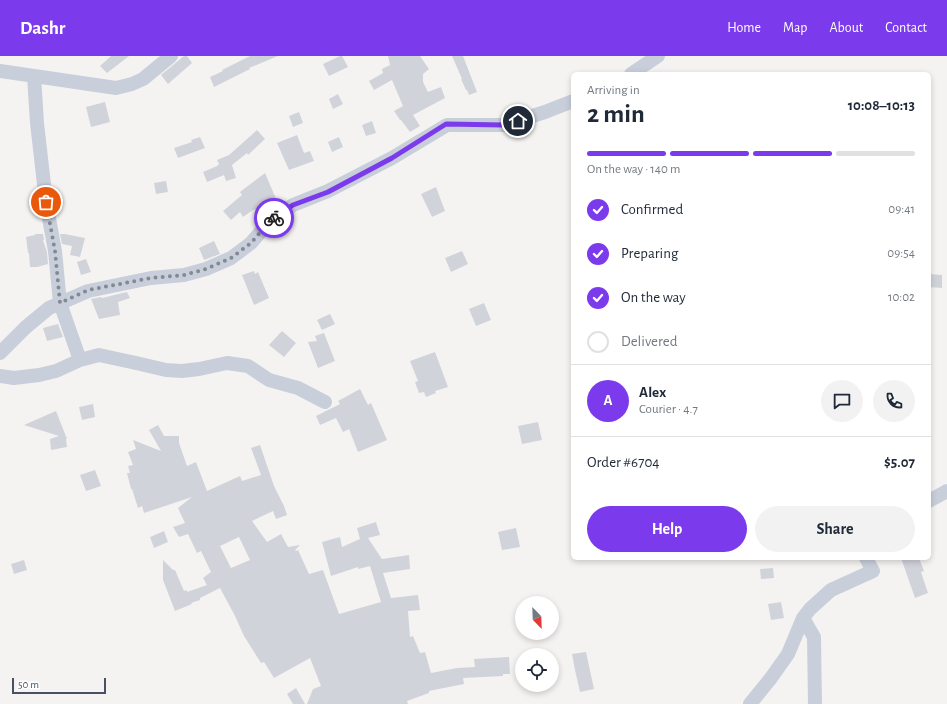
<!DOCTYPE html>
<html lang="en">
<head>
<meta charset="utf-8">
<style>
	:root { --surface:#fff; --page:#f2f2f3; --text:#1f2937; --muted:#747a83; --line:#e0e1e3; --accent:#7c3aed }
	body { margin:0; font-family:"Alegreya Sans",sans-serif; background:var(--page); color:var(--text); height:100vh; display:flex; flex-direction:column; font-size:15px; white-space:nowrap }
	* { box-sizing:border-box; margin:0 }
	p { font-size:13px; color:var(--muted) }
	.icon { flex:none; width:22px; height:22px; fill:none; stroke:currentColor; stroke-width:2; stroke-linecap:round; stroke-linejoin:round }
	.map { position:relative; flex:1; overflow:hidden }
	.details { position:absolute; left:571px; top:16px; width:360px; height:488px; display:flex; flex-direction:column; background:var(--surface); border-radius:6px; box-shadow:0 2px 6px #0003 }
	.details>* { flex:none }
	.needle { width:26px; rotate:157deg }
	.tools { position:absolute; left:515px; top:540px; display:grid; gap:8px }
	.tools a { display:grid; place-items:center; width:44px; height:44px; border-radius:50%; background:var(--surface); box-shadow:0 2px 6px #0003; font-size:20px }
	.scale { position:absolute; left:12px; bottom:10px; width:94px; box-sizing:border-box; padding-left:4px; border:2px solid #475163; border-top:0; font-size:11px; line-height:14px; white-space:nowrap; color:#475163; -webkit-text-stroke:3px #fff; paint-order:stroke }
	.pin { position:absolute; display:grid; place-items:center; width:34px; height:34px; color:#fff; margin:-17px; border:2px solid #fff; border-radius:50%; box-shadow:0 1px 4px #0007 }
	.courier { position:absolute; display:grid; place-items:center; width:40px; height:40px; margin:-20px; border:3px solid #7c3aed; border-radius:50%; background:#fff; color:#222; box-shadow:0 1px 5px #0007 }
	.overview em { font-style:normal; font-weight:700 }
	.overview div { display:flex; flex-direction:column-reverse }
	.overview { display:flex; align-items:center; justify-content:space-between; height:68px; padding:0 16px }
	h1 { font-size:26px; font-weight:700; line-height:30px }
	.bar { display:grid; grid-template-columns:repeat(4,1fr); gap:6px 4px; align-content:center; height:48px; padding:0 16px }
	.bar i { height:5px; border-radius:3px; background:var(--line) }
	.bar .current { background:var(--accent) }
	.bar p { grid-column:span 4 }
	.line { display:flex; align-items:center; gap:10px; padding:0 16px; border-top:1px solid var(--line) }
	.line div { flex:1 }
	.round { display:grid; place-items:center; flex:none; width:42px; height:42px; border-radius:21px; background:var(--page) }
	ol { padding:0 16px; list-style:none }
	li { display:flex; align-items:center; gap:12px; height:44px }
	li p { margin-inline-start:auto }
	li .icon { padding:4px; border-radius:50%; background:var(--accent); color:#fff; stroke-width:4 }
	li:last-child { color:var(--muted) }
	li i { width:22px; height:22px; border:2px solid var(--line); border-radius:50% }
	.action { display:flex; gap:8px; margin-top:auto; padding:8px 16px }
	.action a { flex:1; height:46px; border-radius:24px; background:var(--accent); color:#fff; font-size:16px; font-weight:700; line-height:46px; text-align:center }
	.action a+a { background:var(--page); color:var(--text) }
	header { display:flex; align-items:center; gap:24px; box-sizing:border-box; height:56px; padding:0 20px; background:var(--accent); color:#fff }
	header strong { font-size:19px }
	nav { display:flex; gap:22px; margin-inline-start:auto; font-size:14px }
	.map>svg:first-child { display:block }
	.building { fill:#d1d3da; fill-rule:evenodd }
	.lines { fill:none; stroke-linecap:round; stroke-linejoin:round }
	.street { stroke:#c8cfdb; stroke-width:14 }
	.done { stroke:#848a95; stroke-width:4; stroke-dasharray:0 7.2 }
	.route { stroke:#7c3aed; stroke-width:5 }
</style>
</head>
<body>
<header>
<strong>Dashr</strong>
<nav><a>Home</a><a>Map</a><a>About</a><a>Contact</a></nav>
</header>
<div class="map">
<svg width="947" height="648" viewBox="0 0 947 648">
	<rect width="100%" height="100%" fill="#f5f3f2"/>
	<path class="building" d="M111,0h18l-22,17 -7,-7z
		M184,0h3l5,7 -24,21 -7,-9z
		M250,0h28l-29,12 1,1 -36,18 -4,-10 13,-6 -1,-1z
		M340,0h2l6,11 -19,9 -6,-12z
		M388,0h32l9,13 -6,5v8l5,10 13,-5 4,11 -32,17 7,11 -10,6 -9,-12h-1l-6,-9 9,-5 -11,-26 -18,10 -5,-9 14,-8 -1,-4 8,-4z
		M452,0h11l14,36 -8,3 -2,-5h-1l-5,-11h1z
		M338,38l5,10 -10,5 -4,-10z
		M105,46l5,20 -19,5 -5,-20z
		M299,56l4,11 -10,4 -4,-11z
		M372,65l4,12 -10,3 -4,-11z
		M257,74l8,9 -17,16 -1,-2 -15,12 4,13 -10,3 -2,-6 -17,7 -4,-10 14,-6 2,-2 -2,-4 12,-5z
		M297,79l7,18 6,-2 4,10 -25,9 -12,-27z
		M200,81l5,11 -27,10 -4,-10 18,-6 -1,-2z
		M339,81l4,10 -11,5 -4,-10z
		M265,117l12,28 -24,9 -10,7 -3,-5 -9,8 -8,-9 19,-16 -2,-3z
		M166,125l2,11 -12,2 -2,-11z
		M436,131l9,24 -13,6 -11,-23z
		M35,178h8l1,6h-1l4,12 1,12 -11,3h-7l-1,-14h-1l-2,-16 9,-2z
		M60,178h5l20,4 -5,19 -10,-2 2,-9 -10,-2z
		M214,185l6,13 -16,6 -5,-12z
		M462,195l6,13 -17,8 -6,-14z
		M86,203l5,13 -10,3 -4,-13z
		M254,215l1,3 3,-2 11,26 -15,7 -12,-30z
		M929,218l13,1v13l-13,-1z
		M127,236l3,6 -12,4 2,13 -21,4 -8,-20 10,-2 1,1z
		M484,247l7,17 -15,6 -7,-17z
		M330,258l5,10 -13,6 -5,-10z
		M58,268l5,13 -16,4 -4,-13z
		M282,275l14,12 -12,14 -15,-12z
		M324,277l11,28 -17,7 -10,-26 9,-1 -2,-5z
		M435,296l13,35 -13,4 1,2 -10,4 -2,-5 -5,1 -4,-11 3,-1 -8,-20z
		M360,333l8,16 3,-2 16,37 -29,12 -9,-23 -6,3 -7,-14 -16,7 -4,-9 24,-12 -2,-3z
		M93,348l2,13 -13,3 -3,-13z
		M56,355l11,28h-1l1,8 -16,3 -1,-11 9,-3 -35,-11z
		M538,366l4,18 -20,4 -4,-18z
		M158,369l6,11h15v7l8,23 9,-4 11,29 33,-15 2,5 19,-6 -10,-27 9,-3 14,41 10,20 3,9 -11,4 -3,-8 -21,10 15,21 14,-8 7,13 12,-2 -5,5 1,1 2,-1 11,24 14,-4 16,44 42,-12 -11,-36 -12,3v-2l-27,9 -9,-34 18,-5 2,10 18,-8 -3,-11 19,-6 4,13 -12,3 14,21 27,-4 1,14 -27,4 8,25 27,-3 2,15 -12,1 2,26 3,-1 7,17 5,-1 6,21 26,-5 18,-1 -1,-8 35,-2 1,17h-7v2l-40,2 1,6 -35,7v2l-22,8 1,3h-101l6,-15 8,-3 -11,-28 -36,20 -10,-16 -3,1 -17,-27 -9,-20 -15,-28 -20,10v2l-9,3 1,1 -17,7 -12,-31v-20l10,10h2l9,21 3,-1v2l20,-7 -4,-7 8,-6 -10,-21 -4,2 -9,-19 -9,3 -6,-10 12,-4 -7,-15 14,-11 -48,16 -2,-7 -4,2 -6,-19h-1l-4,-16h3l-2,-7 5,-1 -5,-13 8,-3 -3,-9 28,11 -12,-21zM239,481l11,23 -19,8 -11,-22z
		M95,414l6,16 -15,5 -6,-16z
		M516,472l4,19 -18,3 -4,-18z
		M164,475l4,11 -14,6 -4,-11z
		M901,502h18l5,13 -3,1 7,21 -13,5z
		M24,504l3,10 -13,4 -3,-10z
		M773,512l1,10 -13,1 -1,-10z
		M781,546l3,16 -13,2 -3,-16z
		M586,596l8,37 -14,3 -5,-22 -3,-16z
		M296,632l9,16h-12l-6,-10z"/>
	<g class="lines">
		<path class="street" d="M0,15l116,17 16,-4 11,-5 28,-23
			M631,18l27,-18
			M34,20l3,47 9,79 9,49 5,52 20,57
			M0,297l26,-26 23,-19 39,-17 63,-13 33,-3 22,-6 25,-11 20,-15 19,-22 23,-16 35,-14 64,-33 55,-33h57l41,-13 28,-11
			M0,320l14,2 25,-3 17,-4 24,-11 19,-5 37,8 30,7 16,1 17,-2 28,-6 21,3 21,14 29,8 27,14
			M929,445l16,-9 2,-1
			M803,562l11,19 1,67
			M750,648l21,-26 17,-24 15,-36 7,-9 21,-19 42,-19 -7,-13"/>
	</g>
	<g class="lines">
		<path class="done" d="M46,146l9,49 5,52 28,-13 63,-12 33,-3 22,-6 25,-11 20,-15 19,-22 4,-3"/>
		<path class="route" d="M274,162l19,-13 35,-13 64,-34 54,-34 58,1 14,-4"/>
	</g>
</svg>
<div class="tools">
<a><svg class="needle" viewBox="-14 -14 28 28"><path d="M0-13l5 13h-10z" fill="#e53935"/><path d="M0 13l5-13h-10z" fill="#747a83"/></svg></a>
<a><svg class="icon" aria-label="locate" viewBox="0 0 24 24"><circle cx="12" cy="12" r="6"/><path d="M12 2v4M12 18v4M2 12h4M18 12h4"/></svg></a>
</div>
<div class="scale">50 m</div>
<div class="pin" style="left:46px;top:146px;background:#ea580c"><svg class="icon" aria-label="bag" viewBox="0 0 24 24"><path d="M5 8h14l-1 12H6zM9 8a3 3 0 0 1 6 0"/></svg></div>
<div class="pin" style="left:518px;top:65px;background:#1f2937"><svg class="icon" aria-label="home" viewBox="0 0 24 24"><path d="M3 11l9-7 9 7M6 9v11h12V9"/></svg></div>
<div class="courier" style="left:274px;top:162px"><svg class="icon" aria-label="bike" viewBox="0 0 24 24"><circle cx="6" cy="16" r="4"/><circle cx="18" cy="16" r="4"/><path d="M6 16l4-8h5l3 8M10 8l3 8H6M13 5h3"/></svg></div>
<section class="details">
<div class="overview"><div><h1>2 min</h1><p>Arriving in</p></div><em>10:08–10:13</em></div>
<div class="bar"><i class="current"></i><i class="current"></i><i class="current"></i><i></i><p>On the way · 140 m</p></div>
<ol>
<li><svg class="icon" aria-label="check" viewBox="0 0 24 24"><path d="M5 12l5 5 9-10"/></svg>Confirmed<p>09:41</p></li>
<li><svg class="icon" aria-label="check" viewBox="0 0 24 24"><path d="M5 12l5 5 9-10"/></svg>Preparing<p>09:54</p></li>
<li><svg class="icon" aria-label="check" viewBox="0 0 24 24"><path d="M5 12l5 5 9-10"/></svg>On the way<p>10:02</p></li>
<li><i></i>Delivered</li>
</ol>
<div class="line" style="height:72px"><b class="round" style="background:var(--accent);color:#fff">A</b><div><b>Alex</b><p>Courier · 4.7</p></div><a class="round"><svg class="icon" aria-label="chat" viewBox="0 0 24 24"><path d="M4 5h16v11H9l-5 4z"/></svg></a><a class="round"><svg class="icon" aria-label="phone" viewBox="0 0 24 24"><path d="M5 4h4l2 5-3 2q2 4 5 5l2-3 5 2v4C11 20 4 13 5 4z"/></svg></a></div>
<div class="line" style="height:52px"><div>Order #6704</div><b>$5.07</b></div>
<div class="action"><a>Help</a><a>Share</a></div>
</section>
</div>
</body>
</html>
